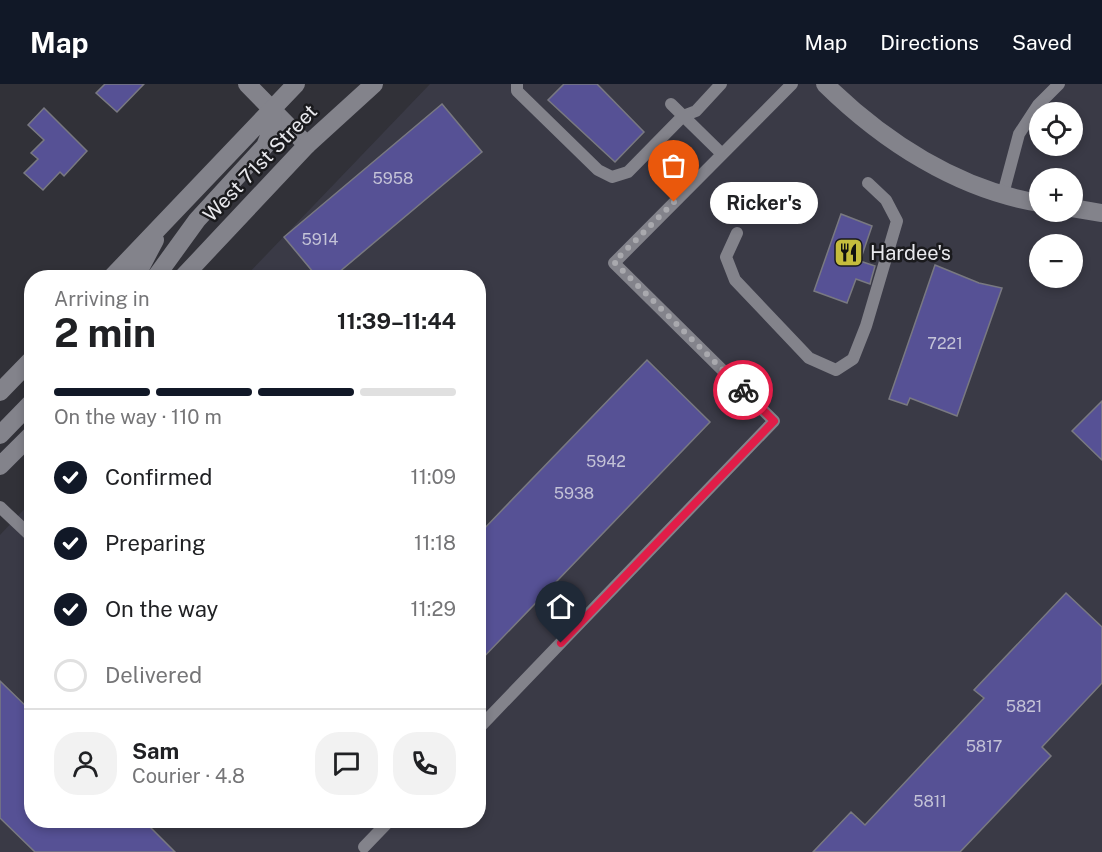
<!DOCTYPE html>
<html lang="en">
<head>
<meta charset="utf-8">
<style>
	:root { --surface:#fff; --page:#f2f2f2; --text:#202124; --muted:#757577; --line:#e0e0e0; --accent:#111827 }
	body { margin:0; font-family:"Public Sans",sans-serif; background:var(--page); color:var(--text); height:100vh; display:flex; flex-direction:column; font-size:22px; white-space:nowrap }
	* { box-sizing:border-box; margin:0 }
	p { font-size:20px; color:var(--muted) }
	.icon { flex:none; width:33px; height:33px; fill:none; stroke:currentColor; stroke-width:2; stroke-linecap:round; stroke-linejoin:round }
	.map { position:relative; flex:1; overflow:hidden }
	.side { position:absolute; left:24px; top:186px; width:462px; height:558px; display:flex; flex-direction:column; background:var(--surface); border-radius:24px; box-shadow:0 3px 9px #0003 }
	.side>* { flex:none }
	.buttons { position:absolute; left:1029px; top:18px; display:grid; gap:12px }
	.buttons a { display:grid; place-items:center; width:54px; height:54px; border-radius:50%; background:var(--surface); box-shadow:0 3px 9px #0003; font-size:30px }
	.pin { position:absolute; display:grid; place-items:center; width:51px; height:51px; color:#fff; margin:-62px -26px; border-radius:50% 50% 50% 0; rotate:-45deg; box-shadow:0 0 6px #0007 }
	.pin .icon { rotate:45deg }
	.courier { position:absolute; display:grid; place-items:center; width:60px; height:60px; margin:-30px; border:4px solid #e11d48; border-radius:50%; background:#fff; color:#222; box-shadow:0 2px 8px #0007 }
	.bubble { position:absolute; height:42px; border-radius:21px; background:var(--surface); box-shadow:0 3px 9px #0003; font-size:20px; font-weight:700; line-height:42px; text-align:center }
	.head em { font-style:normal; font-weight:700 }
	.head div { display:flex; flex-direction:column-reverse }
	.head { display:flex; align-items:center; justify-content:space-between; height:102px; padding:0 30px }
	h1 { font-size:39px; font-weight:700; line-height:45px }
	.bar { display:grid; grid-template-columns:repeat(4,1fr); gap:9px 6px; align-content:center; height:72px; padding:0 30px }
	.bar i { height:8px; border-radius:4px; background:var(--line) }
	.bar .selected { background:var(--accent) }
	.bar p { grid-column:span 4 }
	.line { display:flex; align-items:center; gap:15px; padding:0 30px; border-top:2px solid var(--line) }
	.line div { flex:1 }
	.round { display:grid; place-items:center; flex:none; width:63px; height:63px; border-radius:24px; background:var(--page) }
	ol { padding:0 30px; list-style:none }
	li { display:flex; align-items:center; gap:18px; height:66px }
	li p { margin-inline-start:auto }
	li .icon { padding:6px; border-radius:50%; background:var(--accent); color:#fff; stroke-width:4 }
	li:last-child { color:var(--muted) }
	li i { width:33px; height:33px; border:3px solid var(--line); border-radius:50% }
	header { display:flex; align-items:center; gap:36px; box-sizing:border-box; height:84px; padding:0 30px; background:var(--accent); color:#fff }
	header strong { font-size:28px }
	nav { display:flex; gap:33px; margin-inline-start:auto; font-size:21px }
	.map>svg:first-child { display:block }
	.built { fill:#3a3a46; fill-rule:evenodd }
	.building { fill:#565195; stroke:#797981; stroke-width:1.5 }
	.lines { fill:none; stroke-linecap:round; stroke-linejoin:round }
	.lane { stroke:#83838b; stroke-width:12 }
	.street { stroke:#83838b; stroke-width:18 }
	.secondary { stroke:#83838b; stroke-width:18 }
	.done { stroke:#a9a9ae; stroke-width:6; stroke-dasharray:0 10.8 }
	.route { stroke:#e11d48; stroke-width:8 }
	.labels { text-anchor:middle; stroke-width:5; stroke-linejoin:round; paint-order:stroke }
	.number-label { font-size:16px; fill:#c4c3d7 }
	.street-label { font-size:20px; fill:#e9e9ed; stroke:#1a1a1d }
	.poi-label { font-size:20px; fill:#e9e9ed; stroke:#1a1a1d; text-anchor:start }
</style>
</head>
<body>
<header>
<strong>Map</strong>
<nav><a>Map</a><a>Directions</a><a>Saved</a></nav>
</header>
<div class="map">
<svg width="1102" height="768" viewBox="0 0 1102 768">
	<rect width="100%" height="100%" fill="#313138"/>
	<path class="built" d="M430,0h672v768h-1102v-317l31,-33 1,318h446v-542l-233,-1zM1040,28h32v34h-32zM1040,94h32v34h-32zM1040,160h32v34h-32z"/>
	<path class="building" d="M105,0h39l-27,28 -21,-19z
		M564,0h33l47,48 -29,30 -67,-62z
		M442,20l40,48 -150,126h-14l-34,-41z
		M44,24l43,43 -23,25 -4,-4 -17,18 -19,-17 14,-14 -7,-6 13,-13 -16,-15z
		M841,130l31,12 -12,35 15,5 -4,14 -1,4 -14,-5 -9,24 -33,-12z
		M935,181l44,18 23,5 -45,128 -47,-18 -3,7 -18,-6z
		M647,276l63,62 -232,241v-128z
		M1102,317v59l-30,-29z
		M1066,509l36,34v56l-60,64 9,9 -91,96h-147l38,-40 14,13 119,-127 -10,-8z
		M0,597l32,31v108h111l32,32h-140l-35,-34z"/>
	<g class="lines">
		<path class="lane" d="M517,0v7l81,79 14,7 16,-5 55,-56 13,-5 25,-27
			M671,20l51,50
			M1003,110l16,-60 19,-29 21,-21
			M737,149l-11,24 9,23 74,78 27,12 17,-11 13,-33 31,-105 -11,-21 -18,-17
			M0,423l32,30
			M478,645l296,-308 -160,-158 178,-179
			M364,763l26,-27"/>
		<path class="street" d="M247,0l60,61
			M825,0c58,57 133,106 215,119
			M1072,124l30,5"/>
		<path class="secondary" d="M111,194l185,-194
			M135,194l20,-38
			M155,194l42,-58 68,-74 8,-19 -1,-17
			M182,194l125,-133 67,-61
			M0,308l32,-33
			M0,351l32,-33
			M0,382l32,-32"/>
	</g>
	<g class="lines">
		<path class="done" d="M674,118l-60,60 129,128"/>
		<path class="route" d="M561,559l213,-222 -31,-31"/>
	</g>
	<defs>
		<symbol id="restaurant-square" viewBox="-11 -11 22 22"><rect x="-9" y="-9" width="18" height="18" rx="4" fill="#c5bc3d" stroke="#1a1a1d"/><path d="M-5-6h1v4h1v-4h1v4h1v-4h1v5L-1.5 .5V6h-2V.5L-5-1ZM5-6V6H3V1.5H1.5Q1.5-4 5-6Z" fill="#111"/></symbol>
	</defs>
	<g fill-rule="evenodd">
		<use href="#restaurant-square" x="832" y="152" width="33" height="33"/>
	</g>
	<g class="labels">
		<g class="number-label">
			<text x="393" y="100">5958</text>
			<text x="320" y="161">5914</text>
			<text x="945" y="265">7221</text>
			<text x="606" y="383">5942</text>
			<text x="574" y="415">5938</text>
			<text x="1024" y="628">5821</text>
			<text x="984" y="668">5817</text>
			<text x="930" y="723">5811</text>
		</g>
		<g class="street-label">
			<text transform="translate(260 79) rotate(-46)" y="7">West 71st Street</text>
		</g>
		<g class="poi-label">
			<text x="870" y="176">Hardee's</text>
		</g>
	</g>
</svg>
<div class="buttons">
<a><svg class="icon" aria-label="locate" viewBox="0 0 24 24"><circle cx="12" cy="12" r="6"/><path d="M12 2v4M12 18v4M2 12h4M18 12h4"/></svg></a>
<a>+</a>
<a>−</a>
</div>
<div class="pin" style="left:674px;top:118px;background:#ea580c"><svg class="icon" aria-label="bag" viewBox="0 0 24 24"><path d="M5 8h14l-1 12H6zM9 8a3 3 0 0 1 6 0"/></svg></div>
<div class="pin" style="left:561px;top:559px;background:#1f2937"><svg class="icon" aria-label="home" viewBox="0 0 24 24"><path d="M3 11l9-7 9 7M6 9v11h12V9"/></svg></div>
<div class="courier" style="left:743px;top:306px"><svg class="icon" aria-label="bike" viewBox="0 0 24 24"><circle cx="6" cy="16" r="4"/><circle cx="18" cy="16" r="4"/><path d="M6 16l4-8h5l3 8M10 8l3 8H6M13 5h3"/></svg></div>
<div class="bubble" style="left:710px;top:98px;width:108px">Ricker's</div>
<section class="side">
<div class="head"><div><h1>2 min</h1><p>Arriving in</p></div><em>11:39–11:44</em></div>
<div class="bar"><i class="selected"></i><i class="selected"></i><i class="selected"></i><i></i><p>On the way · 110 m</p></div>
<ol>
<li><svg class="icon" aria-label="check" viewBox="0 0 24 24"><path d="M5 12l5 5 9-10"/></svg>Confirmed<p>11:09</p></li>
<li><svg class="icon" aria-label="check" viewBox="0 0 24 24"><path d="M5 12l5 5 9-10"/></svg>Preparing<p>11:18</p></li>
<li><svg class="icon" aria-label="check" viewBox="0 0 24 24"><path d="M5 12l5 5 9-10"/></svg>On the way<p>11:29</p></li>
<li><i></i>Delivered</li>
</ol>
<div class="line" style="height:108px"><a class="round"><svg class="icon" aria-label="person" viewBox="0 0 24 24"><circle cx="12" cy="8" r="4"/><path d="M4 21q1-7 8-7t8 7"/></svg></a><div><b>Sam</b><p>Courier · 4.8</p></div><a class="round"><svg class="icon" aria-label="chat" viewBox="0 0 24 24"><path d="M4 5h16v11H9l-5 4z"/></svg></a><a class="round"><svg class="icon" aria-label="phone" viewBox="0 0 24 24"><path d="M5 4h4l2 5-3 2q2 4 5 5l2-3 5 2v4C11 20 4 13 5 4z"/></svg></a></div>
</section>
</div>
</body>
</html>
